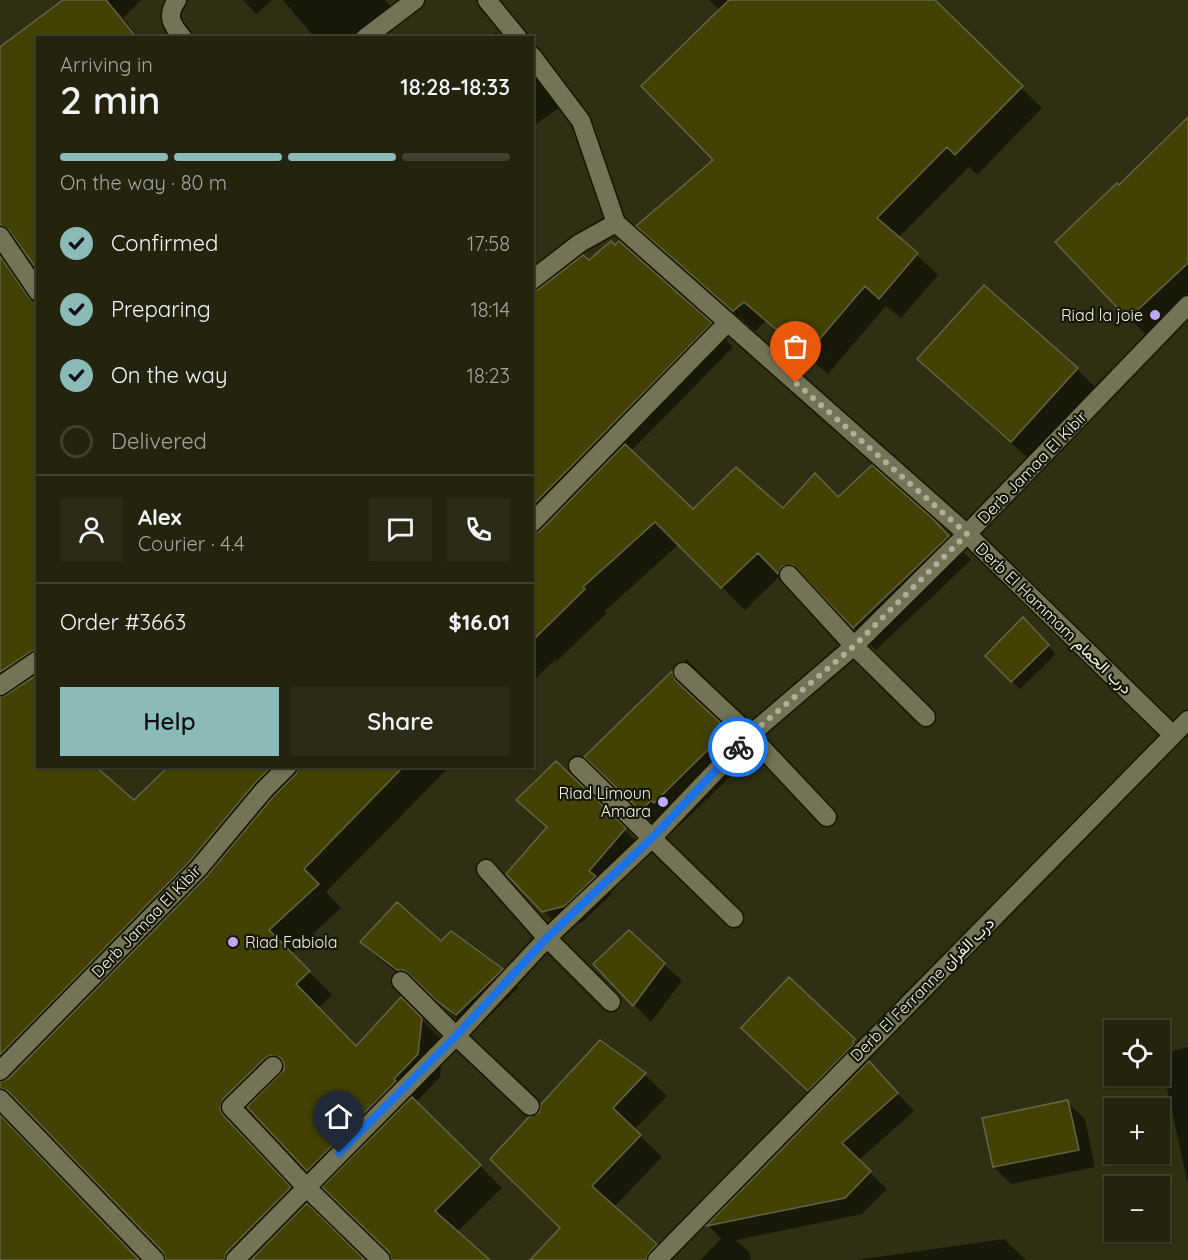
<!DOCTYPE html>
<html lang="en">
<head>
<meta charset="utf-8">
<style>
	:root { --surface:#23230e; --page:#2b2b17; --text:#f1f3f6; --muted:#a3a49e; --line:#40402e; --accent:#8bbbb9 }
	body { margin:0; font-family:Quicksand,Vazirmatn,sans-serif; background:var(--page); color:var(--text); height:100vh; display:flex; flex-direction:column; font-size:22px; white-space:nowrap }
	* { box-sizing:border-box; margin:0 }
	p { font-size:20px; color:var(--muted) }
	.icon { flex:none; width:33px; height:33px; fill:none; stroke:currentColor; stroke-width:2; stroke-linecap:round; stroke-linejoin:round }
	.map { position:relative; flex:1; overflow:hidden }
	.panel { position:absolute; left:36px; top:36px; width:498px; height:732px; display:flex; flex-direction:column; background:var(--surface); border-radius:0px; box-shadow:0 2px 4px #0004,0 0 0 2px var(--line) }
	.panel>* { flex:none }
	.controls { position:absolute; left:1104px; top:1020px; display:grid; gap:12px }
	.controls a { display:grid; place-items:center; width:66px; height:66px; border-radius:0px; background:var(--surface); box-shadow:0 2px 4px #0004,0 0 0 2px var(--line); font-size:30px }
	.pin { position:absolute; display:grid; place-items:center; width:51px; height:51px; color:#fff; margin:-62px -26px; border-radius:50% 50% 50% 0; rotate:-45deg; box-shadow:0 0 6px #0007 }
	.pin .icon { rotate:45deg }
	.courier { position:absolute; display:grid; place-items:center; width:60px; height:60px; margin:-30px; border:4px solid #1a73e8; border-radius:50%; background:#fff; color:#222; box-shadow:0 2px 8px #0007 }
	.summary em { font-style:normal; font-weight:600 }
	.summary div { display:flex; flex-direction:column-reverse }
	.summary { display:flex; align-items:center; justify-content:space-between; height:102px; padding:0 24px }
	h1 { font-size:39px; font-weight:600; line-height:45px }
	.bar { display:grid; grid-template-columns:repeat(4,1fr); gap:9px 6px; align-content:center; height:72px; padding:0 24px }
	.bar i { height:8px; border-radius:4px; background:var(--line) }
	.bar .active { background:var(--accent) }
	.bar p { grid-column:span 4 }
	.line { display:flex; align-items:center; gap:15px; padding:0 24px; border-top:2px solid var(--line) }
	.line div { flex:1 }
	.round { display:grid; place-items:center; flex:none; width:63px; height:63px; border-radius:0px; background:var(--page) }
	ol { padding:0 24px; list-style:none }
	li { display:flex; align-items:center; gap:18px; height:66px }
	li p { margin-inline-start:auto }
	li .icon { padding:6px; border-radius:50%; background:var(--accent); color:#111; stroke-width:4 }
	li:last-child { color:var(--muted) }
	li i { width:33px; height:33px; border:3px solid var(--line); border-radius:50% }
	.primary-button { display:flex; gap:12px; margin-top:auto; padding:12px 24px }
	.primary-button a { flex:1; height:69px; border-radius:0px; background:var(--accent); color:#111; font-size:24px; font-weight:600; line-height:69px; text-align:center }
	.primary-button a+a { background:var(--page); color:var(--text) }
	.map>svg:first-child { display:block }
	.shadow { fill:#0007 }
	.building { fill:#434204; stroke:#646547; stroke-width:1.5 }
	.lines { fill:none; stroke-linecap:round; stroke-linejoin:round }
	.minor-casing { stroke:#171700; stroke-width:21 }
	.minor { stroke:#737455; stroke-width:18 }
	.done { stroke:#aeae9a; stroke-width:6; stroke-dasharray:0 10.8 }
	.route { stroke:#1a73e8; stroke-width:8 }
	.poi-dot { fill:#bfa8f4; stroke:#16160a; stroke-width:2 }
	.labels { text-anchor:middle; stroke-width:4.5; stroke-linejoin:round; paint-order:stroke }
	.poi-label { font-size:16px; fill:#f3f3e2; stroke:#16160a; text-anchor:end }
	.street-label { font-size:16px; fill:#f3f3e2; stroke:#16160a }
</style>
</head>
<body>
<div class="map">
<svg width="1188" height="1260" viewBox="0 0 1188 1260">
	<rect width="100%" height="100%" fill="#2f2f13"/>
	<path class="shadow" d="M66,0h75l-18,18 16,20h-101l-15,209 -7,3 -3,17 25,36v463l96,36 37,-36h279l-124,126 15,16 -50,46 41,41 -14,13 38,40 45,-49 43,43 -4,35 -24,25 86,86 -45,44 31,28h-95l-3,-8 -82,-82 -53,-56 -12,12 -1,7 3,6 68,72 50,49h-196l-3,-9 -147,-174 -17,-3v-1025z
		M243,0h29l-16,14z
		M283,0h102l12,14 -39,24h-43z
		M709,0h223l110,108 -65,67 -8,-8 -71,71 40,37 -37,43 -15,-12 -58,68 -62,-53 -11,10 -96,-84 -20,-21 76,-66 5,-149z
		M496,32l6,6h-14z
		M532,69l27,39 -27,19z
		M1188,145v148l-43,41 -88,-92 62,-55z
		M589,261l122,63 22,23 -102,104 62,60 90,-1 55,-11 92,20 41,41 -95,90 -60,-63 -11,2 -24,-14 -36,35 -66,-66 -74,67 2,2 -50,48 -1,-2 -24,23v-390l8,-2z
		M919,359l158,10 24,24 -64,73 -93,-82z
		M1023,619l33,35 -36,35 -33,-33z
		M686,659l28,28 -5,-1 -24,-25z
		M672,673l25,25 2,6 53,52 -73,70 -3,-2 -10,11 -55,-53z
		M556,763l86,84 -36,41 6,6 -30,28 -21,6 -18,-18 5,-82 -30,-28z
		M629,932l53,49 -31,41 -56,-58z
		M451,933l51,37 17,17 -45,44 -19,-14 -27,-27 -6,-3h-6l-37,-28 -17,-17 79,1z
		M789,979l82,79 -2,5 45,48 -56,50 29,28 -25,25 -126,26 14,13 1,7h-51l21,-21 -12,-13 117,-119 -66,-62z
		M600,1042l45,33 22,21 -33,34 28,27 -48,50 57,53h-139l30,-32 -22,-114z
		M1188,1047v138l-28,-129v-2z
		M1067,1102l18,17 10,48 -84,17 -17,-17z
		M1004,1239l22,21h-169z"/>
	<path class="building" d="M63,0h43l31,38h-99v233l-29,-41 -9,-5v-178z
		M729,0h206l88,86 -68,69 -8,-8 -70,71 41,35 -39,46 -14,-13 -59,69 -62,-53 -11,9 -5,-4 -92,-81 77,-66 -72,-74z
		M1188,117v146l-60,56 -73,-77 62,-59 2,2z
		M611,241l4,4 4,-4 93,82 -180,183v-215l7,-2 44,-34 6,5z
		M0,256l29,42 9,5v346l-6,2 -32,21z
		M984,285l94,83 -67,74 -94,-83z
		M625,444l68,65 43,-42 47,41 32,-35 23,24 34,-32 60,53 17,18 -96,92 -60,-63 -11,1 -4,8 -20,-21 -37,35 -66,-66 -72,65 2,2 -53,52v-107l8,-3z
		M1023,617l26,28 -38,37 -26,-26z
		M672,671l3,9 53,50 -74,73 -3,-3 -10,11 -57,-54z
		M38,674v92h57l39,34 35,-34h103l-17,17 -65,78 -190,194v-358l6,-2z
		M556,761l70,67 -37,43 7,5 -3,3 -28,27 -23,6 -36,-38 41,-47 -31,-27z
		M299,766h105l-100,103 15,15 -50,46 41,41 -14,13 60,62 45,-49 21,21 -4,36 -24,25 2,2 -89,90 -60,-64 37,-37v-7l-3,-5 -10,-3 -6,3 -42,41 -3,10 3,6 68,72 -64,65 -3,8h-58l-3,-8 -155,-161 -8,-3v-6l8,-3 198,-202 66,-79 24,-24z
		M397,902l44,39 10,-10 52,38 -47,46 -20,-15 -28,-27 -5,-3h-6l-37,-28z
		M629,930l36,33 -32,43 -40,-42z
		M789,977l66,62 -2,3 1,2 -46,47 -67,-63z
		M600,1040l46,33 -33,35 28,27 -49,51 65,58 -8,9 -3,7h-116l30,-32 -70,-69 39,-42 10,-4 2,-9z
		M869,1061l29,32 -56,50 29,28 -26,27 -139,28z
		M412,1097l69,68 -46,46 55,49h-98l-3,-8 -67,-65z
		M1068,1100l11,50 -86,17 -11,-49z
		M0,1115l139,145h-139z
		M307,1203l58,57h-114z"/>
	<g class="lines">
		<defs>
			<path id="minor" d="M177,0c-11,16 -6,24 6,38
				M487,0l31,38
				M365,38l50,-38
				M532,56l49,65 35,102 351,311 206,201
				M0,236l38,56
				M532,280l48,-37 36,-20
				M532,523l196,-201
				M789,575l65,71 72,71
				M683,672l67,63 77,82
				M0,686l38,-26
				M578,766l156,152
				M486,869l61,69 64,64
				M401,981l55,55 74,70
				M273,1066l-42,41 75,80 75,73
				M0,1071l198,-202 66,-79 24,-24
				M0,1099l155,161
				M235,1260l221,-224 91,-98 105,-100 98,-103 104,-89 113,-112 221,-229
				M657,1260l531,-540"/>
		</defs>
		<use href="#minor" class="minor-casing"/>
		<use href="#minor" class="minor"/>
	</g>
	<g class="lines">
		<path class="done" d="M738,747l12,-12 104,-89 113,-112 -171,-151"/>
		<path class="route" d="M339,1153l117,-117 91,-98 105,-100 86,-91"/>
	</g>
	<g class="poi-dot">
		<circle cx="1155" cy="315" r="6"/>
		<circle cx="663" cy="802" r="6"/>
		<circle cx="233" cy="942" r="6"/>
	</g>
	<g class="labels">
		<g class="poi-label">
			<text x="1143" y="321">Riad la joie</text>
			<text x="651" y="799">Riad Limoun<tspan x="651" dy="18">Amara</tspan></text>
			<text x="245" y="948" text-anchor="start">Riad Fabiola</text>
		</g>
		<g class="street-label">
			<text transform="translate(1032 467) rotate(-46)" y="6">Derb Jamaa El Kibir</text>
			<text transform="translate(1054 618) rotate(44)" y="6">Derb El Hammam درب الحمام</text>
			<text transform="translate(146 921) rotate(-46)" y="6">Derb Jamaa El Kibir</text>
			<text transform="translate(922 989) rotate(-45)" y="6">Derb El Ferranne درب الفران</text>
		</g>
	</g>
</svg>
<div class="controls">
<a><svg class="icon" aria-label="locate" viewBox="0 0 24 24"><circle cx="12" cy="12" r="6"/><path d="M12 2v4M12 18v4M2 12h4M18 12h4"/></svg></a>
<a>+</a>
<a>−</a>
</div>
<div class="pin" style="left:796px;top:383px;background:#ea580c"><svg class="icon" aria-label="bag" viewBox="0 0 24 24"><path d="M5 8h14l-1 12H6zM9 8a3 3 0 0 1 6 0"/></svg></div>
<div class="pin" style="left:339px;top:1153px;background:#1f2937"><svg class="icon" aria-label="home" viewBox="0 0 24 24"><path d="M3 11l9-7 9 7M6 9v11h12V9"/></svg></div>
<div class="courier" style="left:738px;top:747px"><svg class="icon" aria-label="bike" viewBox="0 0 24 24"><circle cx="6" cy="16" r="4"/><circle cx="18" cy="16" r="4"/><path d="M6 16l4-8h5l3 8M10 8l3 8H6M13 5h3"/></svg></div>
<section class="panel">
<div class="summary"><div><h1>2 min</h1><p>Arriving in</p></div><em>18:28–18:33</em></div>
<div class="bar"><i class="active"></i><i class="active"></i><i class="active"></i><i></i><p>On the way · 80 m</p></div>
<ol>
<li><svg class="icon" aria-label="check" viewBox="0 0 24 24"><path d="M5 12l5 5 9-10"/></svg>Confirmed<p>17:58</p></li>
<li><svg class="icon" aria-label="check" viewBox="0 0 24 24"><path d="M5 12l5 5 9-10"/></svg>Preparing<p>18:14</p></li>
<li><svg class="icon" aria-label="check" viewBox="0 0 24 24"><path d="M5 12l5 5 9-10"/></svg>On the way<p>18:23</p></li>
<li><i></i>Delivered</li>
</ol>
<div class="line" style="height:108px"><a class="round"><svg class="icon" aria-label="person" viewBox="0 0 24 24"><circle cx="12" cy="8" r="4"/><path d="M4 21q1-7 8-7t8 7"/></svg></a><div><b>Alex</b><p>Courier · 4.4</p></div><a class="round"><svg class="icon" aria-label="chat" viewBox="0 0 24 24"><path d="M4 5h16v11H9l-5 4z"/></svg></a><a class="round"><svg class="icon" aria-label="phone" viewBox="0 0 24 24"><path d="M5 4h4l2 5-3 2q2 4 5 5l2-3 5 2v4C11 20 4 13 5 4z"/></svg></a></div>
<div class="line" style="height:78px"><div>Order #3663</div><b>$16.01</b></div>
<div class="primary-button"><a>Help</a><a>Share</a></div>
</section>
</div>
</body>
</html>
